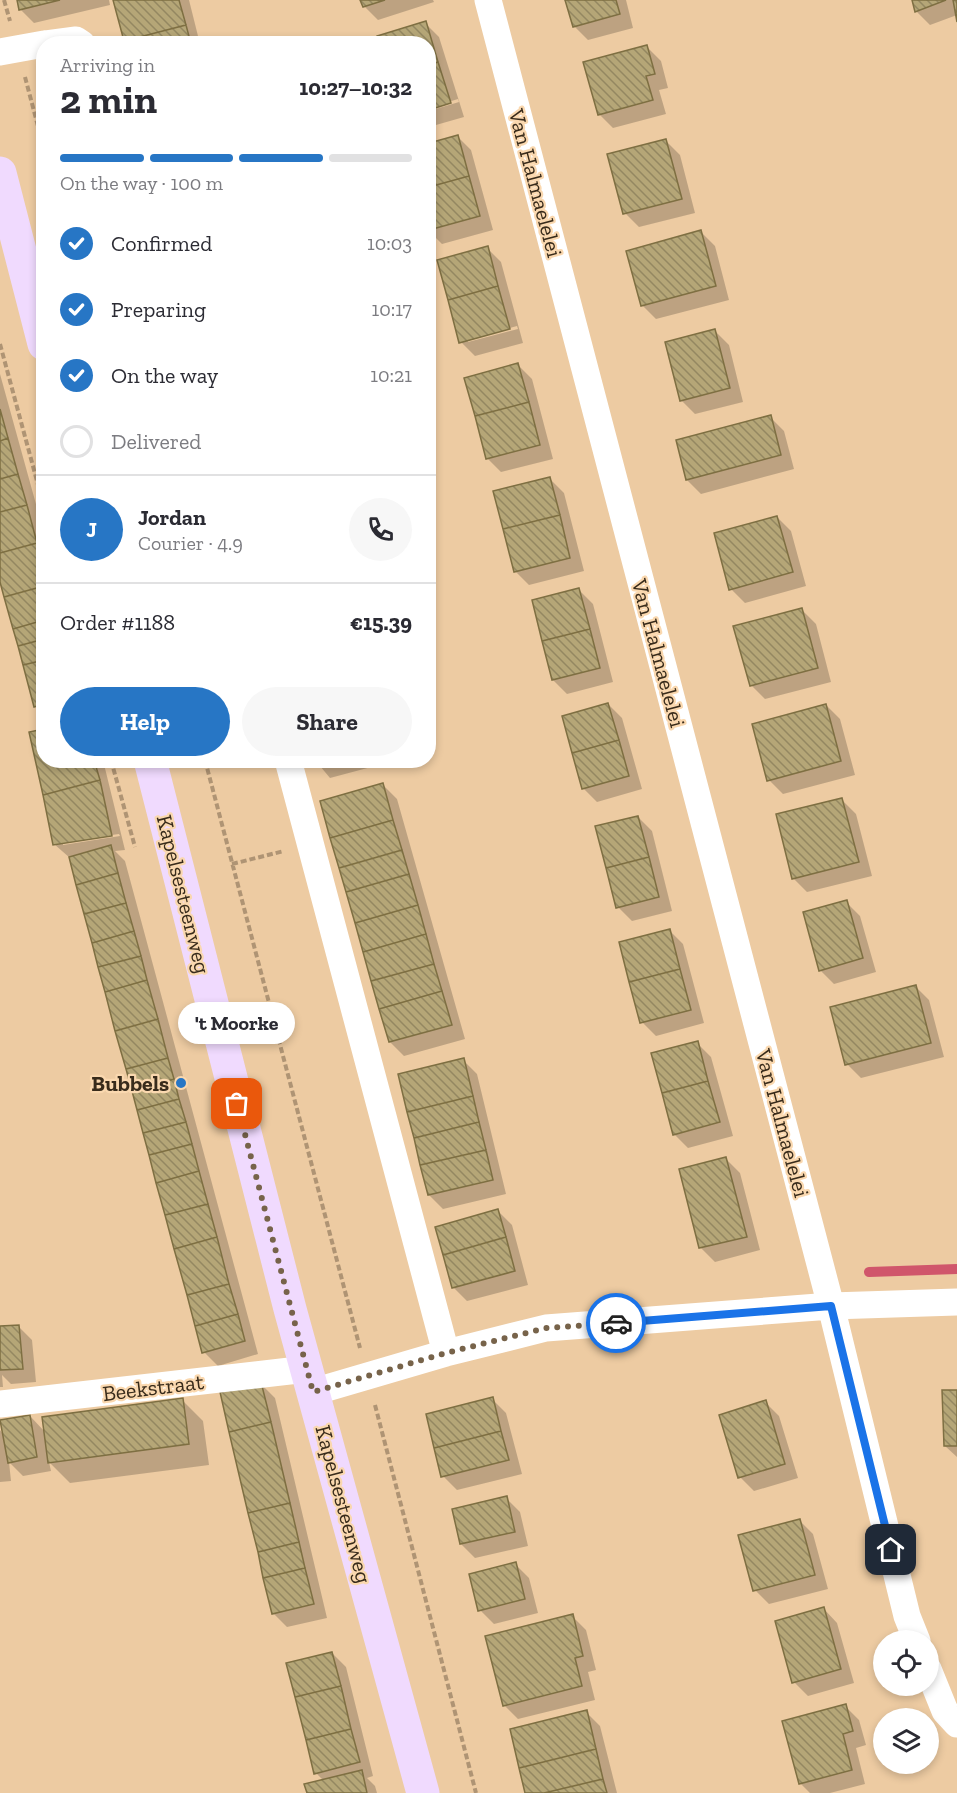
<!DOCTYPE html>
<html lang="en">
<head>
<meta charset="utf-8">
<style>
	:root { --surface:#fff; --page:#f7f7f7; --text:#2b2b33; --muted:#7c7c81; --line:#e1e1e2; --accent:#2776c5 }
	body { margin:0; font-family:"Zilla Slab",serif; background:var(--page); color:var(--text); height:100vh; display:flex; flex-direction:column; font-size:22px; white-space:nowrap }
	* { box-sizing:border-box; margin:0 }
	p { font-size:20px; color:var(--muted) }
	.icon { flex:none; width:33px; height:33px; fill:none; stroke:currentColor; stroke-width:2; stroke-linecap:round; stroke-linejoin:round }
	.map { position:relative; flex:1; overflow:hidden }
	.sheet { position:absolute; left:36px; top:36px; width:400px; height:732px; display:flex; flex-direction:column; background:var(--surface); border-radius:24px; box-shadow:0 3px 9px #0003 }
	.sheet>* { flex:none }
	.buttons { position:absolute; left:873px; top:1630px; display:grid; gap:12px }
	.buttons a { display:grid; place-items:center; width:66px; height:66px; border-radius:50%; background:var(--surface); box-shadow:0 3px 9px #0003; font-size:30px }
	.pin { position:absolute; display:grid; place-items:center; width:51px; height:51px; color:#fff; margin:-26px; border-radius:12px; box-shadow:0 3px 9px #0006 }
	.courier { position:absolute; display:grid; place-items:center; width:60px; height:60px; margin:-30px; border:4px solid #1a73e8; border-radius:50%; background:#fff; color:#222; box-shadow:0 2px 8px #0007 }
	.bubble { position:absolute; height:42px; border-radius:21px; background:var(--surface); box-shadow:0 3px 9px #0003; font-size:20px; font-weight:700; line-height:42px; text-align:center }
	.overview em { font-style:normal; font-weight:700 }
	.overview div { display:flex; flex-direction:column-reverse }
	.overview { display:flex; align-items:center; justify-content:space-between; height:102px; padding:0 24px }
	h1 { font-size:39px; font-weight:700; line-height:45px }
	.bar { display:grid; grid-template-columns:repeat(4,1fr); gap:9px 6px; align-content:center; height:72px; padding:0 24px }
	.bar i { height:8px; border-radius:4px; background:var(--line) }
	.bar .on { background:var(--accent) }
	.bar p { grid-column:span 4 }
	.line { display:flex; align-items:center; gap:15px; padding:0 24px; border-top:2px solid var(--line) }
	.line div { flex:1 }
	.round { display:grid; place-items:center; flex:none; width:63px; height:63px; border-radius:32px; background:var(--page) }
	ol { padding:0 24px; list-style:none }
	li { display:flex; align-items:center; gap:18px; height:66px }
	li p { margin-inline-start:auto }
	li .icon { padding:6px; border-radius:50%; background:var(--accent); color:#fff; stroke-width:4 }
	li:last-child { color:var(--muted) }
	li i { width:33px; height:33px; border:3px solid var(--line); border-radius:50% }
	.primary-button { display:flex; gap:12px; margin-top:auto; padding:12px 24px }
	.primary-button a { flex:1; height:69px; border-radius:36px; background:var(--accent); color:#fff; font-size:24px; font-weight:700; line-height:69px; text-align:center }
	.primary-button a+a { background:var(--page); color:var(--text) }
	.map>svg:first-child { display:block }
	.shadow { fill:#0003; fill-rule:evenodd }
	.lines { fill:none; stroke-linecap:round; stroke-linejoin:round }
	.stream { stroke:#d0566b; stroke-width:10 }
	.building { fill:url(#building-back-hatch); stroke:#7e6f42; stroke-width:1.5 }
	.path { stroke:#af9474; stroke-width:4; stroke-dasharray:6 3; stroke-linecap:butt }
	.minor { stroke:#fff; stroke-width:27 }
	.primary { stroke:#f0dafe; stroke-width:33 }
	.done { stroke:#77634a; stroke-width:6; stroke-dasharray:0 10.8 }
	.route { stroke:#1a73e8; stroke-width:8 }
	.poi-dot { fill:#2776c5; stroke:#fad8af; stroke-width:2 }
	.labels { text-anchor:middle; stroke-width:4.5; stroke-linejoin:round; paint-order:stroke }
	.street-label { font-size:22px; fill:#382b1b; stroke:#fad8af }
	.poi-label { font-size:22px; font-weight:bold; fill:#382b1b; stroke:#fad8af; text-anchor:end }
</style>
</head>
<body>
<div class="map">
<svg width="957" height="1793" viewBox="0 0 957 1793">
	<defs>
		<pattern id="building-back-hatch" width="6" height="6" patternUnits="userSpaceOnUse" patternTransform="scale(1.5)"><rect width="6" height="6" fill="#b5a677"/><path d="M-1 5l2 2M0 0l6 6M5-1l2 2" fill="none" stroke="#948761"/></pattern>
	</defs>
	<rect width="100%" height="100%" fill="#edcba2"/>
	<path class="shadow" d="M18,0h91l1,5 -76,18 -14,-14z
		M114,0h75l11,44h-74z
		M362,0h71l1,2 -56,18 -14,-14z
		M564,0h62l7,28 -45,12 -14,-14 -6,-21z
		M913,0h44v15l-27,10 -14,-14z
		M425,23l14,14 25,80 -35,10v-16l30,-9 -1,-3 -29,9v-64z
		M647,47l14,14 7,27 -9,2 7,24 -53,14 -14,-14z
		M457,136l14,14 22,80 -51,14 -13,-13v-87z
		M666,141l14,14 15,58 -56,14 -14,-14z
		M701,232l14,14 14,54 -73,19 -14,-14z
		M487,248l14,14 22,81 -48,13 -14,-14zM517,326l1,3 -50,13v-3z
		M715,331l14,14 14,57 -48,12 -14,-14z
		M518,365l14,14 21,80 -52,13 -14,-14z
		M0,374l44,159v181l-8,-8 -36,-130z
		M770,417l14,14 10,38 -93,25 -14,-14z
		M550,479l14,14 20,78 -55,14 -14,-14z
		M777,517l14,14 15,55 -61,17 -14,-14z
		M579,590l14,14 20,78 -46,12 -14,-14 -20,-79z
		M802,610l14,14 15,58 -66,17 -14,-14z
		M608,704l14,14 20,71 -45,13 -14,-14z
		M826,705l14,14 15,56 -72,19 -14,-14z
		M44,760h59l22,90 -10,1 10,10 133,493 -40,12 -14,-14 -134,-494 -16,-14zM119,834l1,2 -57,9v-3z
		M315,760h74l1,2 -60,16z
		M383,785l14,14 68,240 -61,17 -14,-14z
		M842,800l14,14 16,62 -65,16 -14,-14z
		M638,817l14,14 20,80 -40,10 -14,-14z
		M846,902l14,14 16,56 -42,12 -14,-14z
		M669,930l14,14 21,79 -48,13 -14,-14z
		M915,986l14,14 15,57 -83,21 -14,-14z
		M697,1043l14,14 22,79 -45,12 -14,-14z
		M463,1060l14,14 29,120 -63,15 -14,-14z
		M726,1159l14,14 20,77 -45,12 -14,-14 -20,-78z
		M498,1211l14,14 16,60 -61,16 -14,-14z
		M18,1326l14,14 4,42 -25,2 -9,-9 1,12h-3v-59z
		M261,1384l14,14 52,220 -40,9 -14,-14z
		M957,1391v66l-12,-11z
		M492,1399l14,14 16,61 -65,16 -14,-14z
		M182,1400l21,21 6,44 -139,18 -21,-21 2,9 -28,5 -14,-14 2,19 -11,1v-52l4,5 26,-19 15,16z
		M765,1402l14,14 19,62 -44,13 -14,-14z
		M506,1498l14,14 8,34 -53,12 -14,-14 -7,-34z
		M799,1520l14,14 15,55 -59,15 -14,-14z
		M515,1564l14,14 9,35 -44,11 -14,-14z
		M824,1609l13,14 17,60 -46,13 -14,-14z
		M572,1616l14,14 10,40 -8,2 7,28 -77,19 -14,-14z
		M332,1653l14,14 27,109 -6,2 8,8 2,7h-69l16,-12 -8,-8z
		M845,1706l14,14 7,25 -10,3 9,36 -35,9h-20l-10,-10z
		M586,1712l14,14 17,67h-90z"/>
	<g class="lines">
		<path class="stream" d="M869,1272l88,-3"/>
	</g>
	<path class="building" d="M17,0h43l-41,10z
		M113,0h66l7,25 -62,16z
		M360,0h25l-22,7z
		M565,0h51l4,14 -47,13z
		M912,0h34l-31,12z
		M953,0h4v22z
		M426,21l12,41 -9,3v-21h-50l-2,-8z
		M186,25l5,19h-66l-1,-3z
		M647,45l8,29 -9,2 7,24 -55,15 -15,-53z
		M438,62l13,41 -22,7v-45z
		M458,135l11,41 -40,11v-44z
		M666,139l16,60 -59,15 -16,-60z
		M469,176l11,40 -51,14v-43z
		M701,230l15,56 -75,20 -15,-55z
		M488,246l10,40 -50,14 -11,-40z
		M498,286l12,43 -51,14 -11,-43z
		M715,329l15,59 -50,13 -15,-59z
		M518,363l11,39 -54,14 -11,-38z
		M529,402l11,43 -54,14 -11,-43z
		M0,409l8,29 -8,3z
		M771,415l10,40 -95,25 -10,-40z
		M8,438l10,36 -18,5v-38z
		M18,474l9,31 -27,7v-33z
		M550,477l10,38 -57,14 -10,-38z
		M27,505l10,38 -37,10v-41z
		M560,515l10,43 -56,14 -11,-43z
		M777,516l16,56 -64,18 -15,-57z
		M37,543l7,24v19l-40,11 -4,-15v-29z
		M44,586v34l-31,9 -9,-32z
		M579,588l11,41 -48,12 -10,-41z
		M802,608l16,60 -68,18 -17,-60z
		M44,620v19l-26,7 -5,-17z
		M590,629l10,39 -48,12 -10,-39z
		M44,639v21l-21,5 -5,-19z
		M44,660v44l-10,3 -11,-42z
		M608,703l11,37 -47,13 -10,-37z
		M826,704l15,57 -74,20 -15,-57z
		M44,729v31h50l6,20 -57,15 -14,-63z
		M619,740l10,36 -47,13 -10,-36z
		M313,760h17l-16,5z
		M100,780l12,56 -59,9 -10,-50z
		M383,783l10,37 -63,18 -10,-37z
		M842,798l17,64 -67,17 -16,-65z
		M638,816l11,41 -43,11 -11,-42z
		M393,820l9,30 -63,18 -9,-30z
		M111,845l7,28 -42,12 -7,-28z
		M402,850l7,24 -63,18 -7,-24z
		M649,857l10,40 -43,11 -10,-40z
		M118,873l8,30 -42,11 -8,-29z
		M409,874l9,31 -63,18 -9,-31z
		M847,900l16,58 -44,13 -16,-59z
		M126,903l8,28 -42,12 -8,-29z
		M418,905l8,29 -63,18 -8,-29z
		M670,929l10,40 -51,13 -10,-40z
		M134,931l7,25 -43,11 -6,-24z
		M426,934l8,30 -63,17 -8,-29z
		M141,956l6,24 -42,12 -7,-25z
		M434,964l8,27 -63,18 -8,-28z
		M680,969l11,41 -51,13 -11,-41z
		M147,980l11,39 -43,12 -10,-39z
		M916,985l15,58 -86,22 -15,-58z
		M442,991l10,34 -63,17 -10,-33z
		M158,1019l10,39 -42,11 -11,-38z
		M698,1041l10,40 -46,12 -11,-40z
		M168,1058l6,21 -42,12 -6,-22z
		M464,1058l9,38 -66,16 -9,-38z
		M174,1079l5,20 -42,11 -5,-19z
		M708,1081l12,41 -47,13 -11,-42z
		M473,1096l6,26 -65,16 -7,-26z
		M179,1099l7,23 -43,11 -6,-23z
		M186,1122l6,22 -43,11 -6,-22z
		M479,1122l7,28 -66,15 -6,-27z
		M192,1144l7,27 -43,12 -7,-28z
		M486,1150l7,30 -65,15 -8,-30z
		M726,1157l21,80 -48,11 -20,-79z
		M199,1171l9,33 -43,11 -9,-32z
		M208,1204l9,33 -43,12 -9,-34z
		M498,1209l8,28 -63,18 -8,-28z
		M217,1237l12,47 -42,11 -13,-46z
		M506,1237l9,34 -63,17 -9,-33z
		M229,1284l9,30 -43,12 -8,-31z
		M238,1314l7,27 -43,12 -7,-27z
		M19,1325l4,44 -23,1v-44z
		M261,1382l10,40 -42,10 -9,-40z
		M942,1390h15v56h-13z
		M493,1397l8,34 -67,17 -8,-34z
		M183,1398l6,46 -141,19 -6,-46z
		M766,1400l19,64 -47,14 -19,-63z
		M30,1415l7,42 -29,6 -8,-43z
		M271,1422l19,81 -42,10 -19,-81z
		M501,1431l8,29 -68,17 -7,-29z
		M507,1496l8,36 -55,12 -8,-35z
		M290,1503l9,39 -41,10 -10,-39z
		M800,1519l15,56 -62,16 -15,-56z
		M299,1542l6,26 -42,10 -5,-26z
		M516,1562l9,37 -47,12 -9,-37z
		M305,1568l9,36 -42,10 -9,-36z
		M824,1607l17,62 -49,14 -17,-62z
		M573,1614l10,42 -8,2 7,28 -79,20 -18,-70z
		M332,1652l9,34 -46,11 -9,-34z
		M341,1686l10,43 -45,11 -11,-43z
		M846,1704l7,27 -10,3 9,36 -53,14 -17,-63z
		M587,1710l9,39 -77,19 -9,-39z
		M351,1729l9,33 -46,12 -8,-34z
		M596,1749l7,30 -59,14h-19l-6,-25z
		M362,1770l5,23h-60l-3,-9z
		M603,1779l4,14h-63z"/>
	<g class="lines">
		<path class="path" d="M4,0l6,21
			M25,77l19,72
			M0,344l44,163
			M111,760l24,87
			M205,760l155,588
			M232,864l52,-13
			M375,1405l101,388"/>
		<path class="minor" d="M488,0l343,1306 76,310 10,25
			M46,44l30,-4 6,4
			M0,52l44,-8
			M288,760l158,593
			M313,1392l133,-39 100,-25 285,-22 126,-4
			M0,1404l307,-35
			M928,1669l17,42 12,13"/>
		<path class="primary" d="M0,173l44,171
			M150,760l140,549 133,484"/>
	</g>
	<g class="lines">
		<path class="done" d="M237,1104l76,288 133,-39 100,-25 70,-5"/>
		<path class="route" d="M616,1323l215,-17 60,244"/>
	</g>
	<circle class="poi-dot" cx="181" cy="1083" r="6"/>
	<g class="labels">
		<g class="street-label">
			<text transform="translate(536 183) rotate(75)" y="8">Van Halmaelelei</text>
			<text transform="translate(659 653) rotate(75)" y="8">Van Halmaelelei</text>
			<text transform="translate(184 894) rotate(76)" y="8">Kapelsesteenweg</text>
			<text transform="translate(783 1123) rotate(75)" y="8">Van Halmaelelei</text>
			<text transform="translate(153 1387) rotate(-7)" y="8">Beekstraat</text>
			<text transform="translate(344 1504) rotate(75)" y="8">Kapelsesteenweg</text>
		</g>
		<g class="poi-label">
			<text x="169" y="1091">Bubbels</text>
		</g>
	</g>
</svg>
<div class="buttons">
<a><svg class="icon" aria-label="locate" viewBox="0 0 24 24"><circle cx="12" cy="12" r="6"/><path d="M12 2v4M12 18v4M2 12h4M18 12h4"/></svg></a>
<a><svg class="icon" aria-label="layers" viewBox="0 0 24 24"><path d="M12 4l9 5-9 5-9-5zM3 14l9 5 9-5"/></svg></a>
</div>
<div class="pin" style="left:237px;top:1104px;background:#ea580c"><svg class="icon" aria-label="bag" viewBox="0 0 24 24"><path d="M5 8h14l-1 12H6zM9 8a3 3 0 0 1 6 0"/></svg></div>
<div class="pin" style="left:891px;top:1550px;background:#1f2937"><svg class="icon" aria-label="home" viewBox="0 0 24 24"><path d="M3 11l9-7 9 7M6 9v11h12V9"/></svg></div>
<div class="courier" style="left:616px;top:1323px"><svg class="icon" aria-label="car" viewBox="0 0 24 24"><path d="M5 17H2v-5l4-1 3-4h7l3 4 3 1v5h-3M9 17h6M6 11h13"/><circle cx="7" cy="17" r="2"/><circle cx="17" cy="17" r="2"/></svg></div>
<div class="bubble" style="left:178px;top:1002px;width:117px">'t Moorke</div>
<section class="sheet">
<div class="overview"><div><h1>2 min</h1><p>Arriving in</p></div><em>10:27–10:32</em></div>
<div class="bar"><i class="on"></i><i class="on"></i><i class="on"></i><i></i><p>On the way · 100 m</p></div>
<ol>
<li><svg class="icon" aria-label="check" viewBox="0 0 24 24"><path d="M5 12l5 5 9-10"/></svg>Confirmed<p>10:03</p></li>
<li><svg class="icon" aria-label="check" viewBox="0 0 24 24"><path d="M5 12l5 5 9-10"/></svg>Preparing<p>10:17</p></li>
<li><svg class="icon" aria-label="check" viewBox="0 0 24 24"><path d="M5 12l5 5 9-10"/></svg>On the way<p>10:21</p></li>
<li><i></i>Delivered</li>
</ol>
<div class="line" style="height:108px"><b class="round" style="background:var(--accent);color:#fff">J</b><div><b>Jordan</b><p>Courier · 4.9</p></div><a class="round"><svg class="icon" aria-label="phone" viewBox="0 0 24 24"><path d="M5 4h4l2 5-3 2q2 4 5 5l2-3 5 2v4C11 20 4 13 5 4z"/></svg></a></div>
<div class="line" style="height:78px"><div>Order #1188</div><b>€15.39</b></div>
<div class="primary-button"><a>Help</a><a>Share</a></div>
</section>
</div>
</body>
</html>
